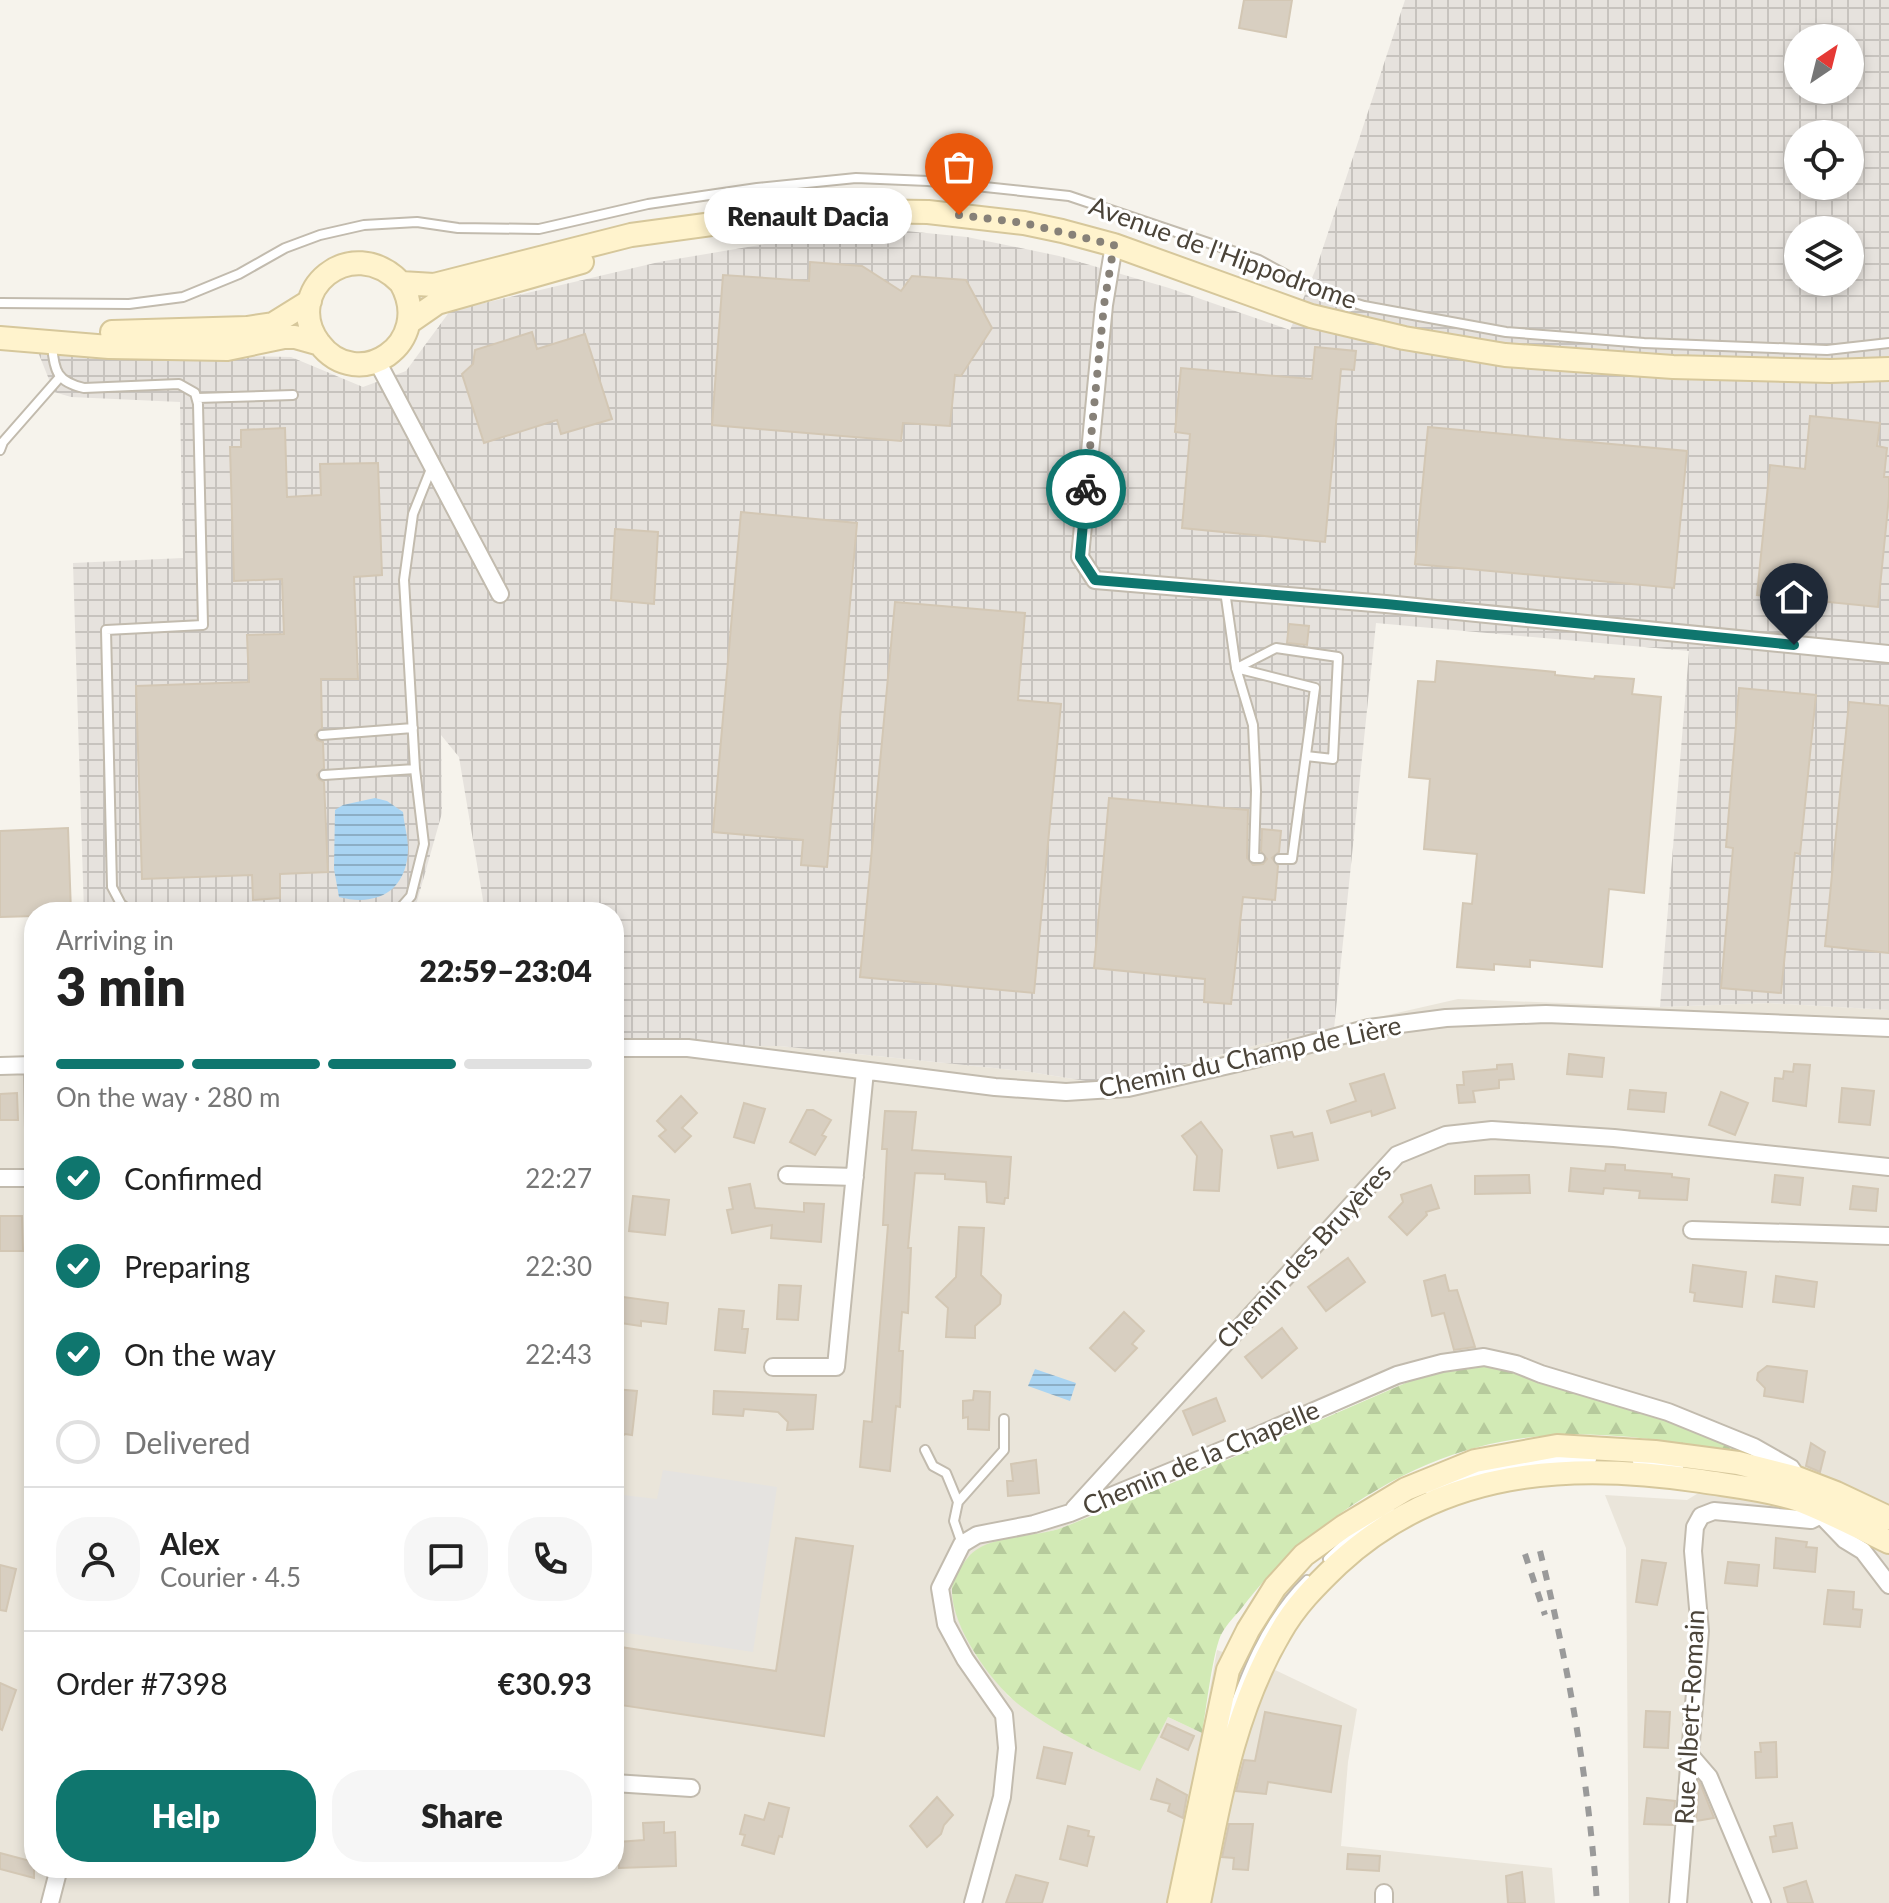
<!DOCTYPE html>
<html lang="en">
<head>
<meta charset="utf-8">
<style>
	:root { --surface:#fff; --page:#f6f6f6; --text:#222; --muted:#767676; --line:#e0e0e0; --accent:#0f766e }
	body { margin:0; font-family:Lato,sans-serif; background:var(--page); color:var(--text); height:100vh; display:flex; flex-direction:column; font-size:30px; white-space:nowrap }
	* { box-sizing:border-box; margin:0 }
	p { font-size:26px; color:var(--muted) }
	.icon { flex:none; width:44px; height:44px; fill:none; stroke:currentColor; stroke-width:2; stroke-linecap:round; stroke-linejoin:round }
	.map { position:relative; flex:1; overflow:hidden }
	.details { position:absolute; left:24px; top:902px; width:600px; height:976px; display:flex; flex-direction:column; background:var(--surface); border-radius:32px; box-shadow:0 4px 12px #0003 }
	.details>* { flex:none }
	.needle { width:52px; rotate:35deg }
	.tools { position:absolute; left:1784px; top:24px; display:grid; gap:16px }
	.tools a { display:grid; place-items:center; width:80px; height:80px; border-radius:50%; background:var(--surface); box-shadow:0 4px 12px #0003; font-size:40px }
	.pin { position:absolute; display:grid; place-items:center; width:68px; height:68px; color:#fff; margin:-82px -34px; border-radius:50% 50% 50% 0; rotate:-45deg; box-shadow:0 0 8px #0007 }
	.pin .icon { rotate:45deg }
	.courier { position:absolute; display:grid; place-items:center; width:80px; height:80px; margin:-40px; border:6px solid #0f766e; border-radius:50%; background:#fff; color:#222; box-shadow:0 2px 10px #0007 }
	.bubble { position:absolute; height:56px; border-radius:28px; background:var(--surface); box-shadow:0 4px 12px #0003; font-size:26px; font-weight:800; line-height:56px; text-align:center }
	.headline em { font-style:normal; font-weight:800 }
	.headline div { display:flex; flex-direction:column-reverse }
	.headline { display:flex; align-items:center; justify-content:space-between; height:136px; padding:0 32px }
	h1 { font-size:52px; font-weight:800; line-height:60px }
	.bar { display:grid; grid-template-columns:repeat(4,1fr); gap:12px 8px; align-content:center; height:96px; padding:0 32px }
	.bar i { height:10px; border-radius:6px; background:var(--line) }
	.bar .active { background:var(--accent) }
	.bar p { grid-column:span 4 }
	.line { display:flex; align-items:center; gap:20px; padding:0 32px; border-top:2px solid var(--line) }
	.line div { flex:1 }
	.round { display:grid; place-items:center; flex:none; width:84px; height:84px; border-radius:32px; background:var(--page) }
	ol { padding:0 32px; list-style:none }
	li { display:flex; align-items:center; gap:24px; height:88px }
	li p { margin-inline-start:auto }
	li .icon { padding:8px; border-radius:50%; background:var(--accent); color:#fff; stroke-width:4 }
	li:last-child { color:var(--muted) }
	li i { width:44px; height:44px; border:4px solid var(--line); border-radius:50% }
	.cta { display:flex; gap:16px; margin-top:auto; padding:16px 32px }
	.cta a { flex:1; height:92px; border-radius:32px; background:var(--accent); color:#fff; font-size:32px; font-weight:800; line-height:92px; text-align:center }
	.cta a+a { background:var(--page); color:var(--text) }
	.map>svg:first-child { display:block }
	.residential { fill:#eae5da }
	.industrial { fill:url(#industrial-grid); fill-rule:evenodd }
	.forest { fill:url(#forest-firs) }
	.parking { fill:#e5e3e0 }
	.water { fill:url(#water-rules) }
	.building { fill:#d8cfc1; stroke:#d3c7b4; stroke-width:2 }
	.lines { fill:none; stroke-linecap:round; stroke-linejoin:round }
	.lane-casing { stroke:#c2bbae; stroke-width:12 }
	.street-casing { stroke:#c2bbae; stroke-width:20 }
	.secondary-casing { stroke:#d6c79b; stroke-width:26 }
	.lane { stroke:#fff; stroke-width:8 }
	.street { stroke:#fff; stroke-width:16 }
	.secondary { stroke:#fff3cd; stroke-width:22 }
	.rail { stroke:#9a9a9a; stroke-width:6; stroke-dasharray:10 10; stroke-linecap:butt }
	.done { stroke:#878178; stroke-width:8; stroke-dasharray:0 14.4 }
	.route { stroke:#0f766e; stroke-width:10 }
	.labels { text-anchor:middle; stroke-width:6; stroke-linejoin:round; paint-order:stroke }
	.street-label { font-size:26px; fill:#4b4439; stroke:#fff }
</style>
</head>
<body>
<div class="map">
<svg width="1889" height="1903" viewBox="0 0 1889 1903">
	<defs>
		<pattern id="industrial-grid" width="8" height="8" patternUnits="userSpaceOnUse" patternTransform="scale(2)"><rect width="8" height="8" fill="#e6e2dd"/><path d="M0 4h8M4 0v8" fill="none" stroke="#c7c3be"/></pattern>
		<pattern id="forest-firs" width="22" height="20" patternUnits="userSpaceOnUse" patternTransform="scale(2)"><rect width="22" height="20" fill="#d2eab5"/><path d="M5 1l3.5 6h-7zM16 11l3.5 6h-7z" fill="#b6ca9c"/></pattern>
		<pattern id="water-rules" width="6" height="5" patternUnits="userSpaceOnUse" patternTransform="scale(2)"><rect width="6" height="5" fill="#a9d4f2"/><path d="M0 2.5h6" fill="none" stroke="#8caec5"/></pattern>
	</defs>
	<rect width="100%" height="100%" fill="#f6f3ec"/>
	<path class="residential" d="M1458,999l202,8 109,-4 120,7v893h-260l-3,-355 -21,-53 82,5 69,-42 -176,-64 -46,-14 -117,-2 -355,150 -90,25 -19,29 7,42 15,30 33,42 42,28 89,46 29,-53 34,16 15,-83 56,19 84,40 -9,53 -7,84 211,22 3,35h-1555v-846h34v811h580v-823l165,1 245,25 68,11 111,-22 58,-16z"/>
	<path class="industrial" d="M1405,0h484v1010l-120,-7 -109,4 29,-356 -313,-28 -42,406 -73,15 -114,30 -55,8 -68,-11 -245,-25 -165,-1v-133h-129l-26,-155 -18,-22 1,78 -28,99h-330l-11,-349 110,-5 -3,-156 -109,-5 -17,-5 -16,-40 253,5 72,30 43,-16 44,-60 209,-49 206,-35 102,10 92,19 110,32 121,42 27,-64zM1798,38h52v52h-52zM1798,134h52v52h-52zM1798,230h52v52h-52z"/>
	<path class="forest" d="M1485,1365l20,4 172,54 80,35c-168,-36 -287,-42 -431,66 -34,25 -60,52 -85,85 -6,7 -14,15 -19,24 -9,15 -16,79 -20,100l-34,-16 -28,54c-40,-17 -83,-38 -118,-64 -29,-21 -71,-80 -70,-117 0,-11 12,-29 20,-37 21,-19 65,-15 92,-26 119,-47 236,-98 353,-149l36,-10z"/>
	<path class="parking" d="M663,1470l114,17 -24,165 -139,-21v-137l43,5z"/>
	<path class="water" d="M375,798l12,3 16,11c1,12 5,25 5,37 -1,42 -31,58 -69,48l-5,-28 1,-59 8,-5z
		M1035,1369l41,14 -6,18 -42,-15z"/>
	<path class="building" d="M1244,0h48l-6,37 -47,-9z
		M810,262l52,4 39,25 11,-15 54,4 26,48 -31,48 -6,-1 -5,51 -47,-3 -2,18 -189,-16 11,-150 86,6z
		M532,332l5,17 48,-15 27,85 -51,15 -4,-14 -73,23 -22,-69 11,-10 2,-14z
		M1315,347l41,4 -2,19 -13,-1 -16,173 -143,-14 8,-94 -15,-2 6,-64 131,11z
		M1810,416l70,7 -3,23 10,2 -3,29h5v20l-11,110 -121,-12 13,-130 35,4z
		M1428,427l259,24 -13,137 -259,-24z
		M285,428l2,69 34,-2 -1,-31 58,-1 4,112 -28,2 4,102h-37l1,49 -7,7 2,5 6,2 1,26 -7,7 2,4 5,3 4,90 -48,2v24l-27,2 -1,-25 -110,4 -6,-193 113,-4 -2,-47 37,-1 -2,-55 -48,2 -4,-134h11v-17z
		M741,512l116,11 -30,344 -26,-2 2,-25 -90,-8z
		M615,529l43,3 -4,72 -43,-4z
		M895,602l130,11 -7,87 43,4 -27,289 -174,-16z
		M1289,624l20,2 -2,19 -20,-2z
		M1437,661l118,11v3l39,4 1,-3 39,3 -2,15 29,3 -17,196 -35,-4 -7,78 -72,-7v7l-36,-3v6l-37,-3 6,-64 9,1 5,-50 -53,-5 6,-70 -21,-2 9,-96 17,1z
		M1739,688l77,7 -16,159 -5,-1 -14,140 -60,-5 12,-140 -7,-1z
		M1849,702l40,4v247l-64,-7z
		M1109,798l139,12 -1,48 6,7 10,-1 4,-5 -6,-8 1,-22 19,2 -2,21 -7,6 6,8 -3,34 -32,-3 -12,107 -27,-2 1,-23 -111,-11z
		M68,828l3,84h-37v4l-34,1v-86z
		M1569,1054l35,4 -2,19 -35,-3z
		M1512,1064l2,15 -15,1v8l-26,3 2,11 -16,1 -2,-18h7l-1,-13 34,-3v-4z
		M1794,1064l16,1 -4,41 -33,-5 2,-23 8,1 1,-8 9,1z
		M1384,1074l11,34 -23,8 -1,-5 -40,12 -4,-12 29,-10 -6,-17z
		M1842,1088l32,3 -4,34 -31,-3z
		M1630,1090l36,3 -2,19 -36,-3z
		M1721,1092l27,11 -13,32 -26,-10z
		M17,1093l1,27h-18v-26z
		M681,1096l16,17 -15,15 9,8 -16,16 -16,-16 7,-6 -9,-9z
		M744,1103l21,6 -11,34 -20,-6z
		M807,1110h6l18,10 -9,15 4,2 -11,18 -25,-13z
		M885,1111l31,1 -4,38 99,7 -3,41h-3l-1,6 -17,-2 -1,-20 -41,-3v-5l-30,-1 -7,75h3l-3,65 -6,-1 -3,39h4l-3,56 -4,-1 -6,65 -30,-4 4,-46 8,1 16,-197h-5l4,-76h-5z
		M1201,1122l21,28 -3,41 -25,-1 3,-34 -15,-20z
		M1292,1132l2,5 18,-4 6,27 -40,8 -7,-32z
		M1606,1164l19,1v5l47,4v3l17,2 -2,21 -48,-2 1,-7 -36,-3 -1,6 -34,-3 2,-23 34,3z
		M1529,1175l1,18 -55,1v-18z
		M1775,1175l28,3 -3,27 -28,-3z
		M750,1184l5,24 49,4v-9l20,1 -3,38 -50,-4 1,-13 -40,8 -5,-23 6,-1 -4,-21z
		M1431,1185l8,23 -13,4 1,3 -20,20 -18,-18 14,-15 -2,-7z
		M1853,1186l25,3 -2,22 -26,-2z
		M633,1196l36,4 -4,35 -36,-4z
		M0,1216h22l1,35h-23z
		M959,1227l25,1 -3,47 20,20 -1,9 -25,22v12l-29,-1 2,-29 -12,-11 20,-20z
		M1348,1258l17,24 -39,29 -18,-24z
		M1693,1265l53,7 -4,35 -48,-6 1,-8 -5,-1z
		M1445,1275l4,16 8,-1 18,57 -21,3 -10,-37 -12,3 -8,-35z
		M1776,1276l41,6 -3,25 -41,-5z
		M779,1285l22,1 -3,34 -21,-1z
		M623,1297l45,6 -2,21 -25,-3v5l-21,-3z
		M719,1309l25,2 -2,18h6l-3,24 -30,-3z
		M1124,1312l20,19 -12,13 5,4 -22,23 -25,-23z
		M1282,1328l15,20 -35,30 -17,-21z
		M1767,1366l40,5 -4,31 -39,-6 1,-8 -8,-8 1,-7z
		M614,1389l23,2 -5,44 -7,-1 -11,9z
		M714,1391l102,4 -3,34 -26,1 1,-8 -10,-10 -34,-3 -1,7 -30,-2z
		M974,1391l16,1 -1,38 -21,-1v-12l-5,1v-17l10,-1z
		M1216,1398l9,23 -32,14 -10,-24z
		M1811,1443l14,9 -5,20 -14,-6z
		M1036,1460l3,33 -31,3 -1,-15h6l-2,-17z
		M796,1538l57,8 -29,190 -210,-32v-58l162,25z
		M1776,1538l31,4 -1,5 11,1 -2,24 -41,-4z
		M1642,1560l24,3 -9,42 -21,-3z
		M1728,1562l31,3 -2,21 -32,-3z
		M0,1565l16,4 -10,42 -6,-1z
		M1828,1590l26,2 -1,17 9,1 -2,17 -36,-3z
		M0,1683l16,7 -14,40 -2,-1z
		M1646,1711l24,1 -2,36 -24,-1z
		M1265,1712l76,14 -10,66 -63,-10 -2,12 -30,-3 8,-31 11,1z
		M1167,1724l27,12 -6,14 -27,-13z
		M1776,1742l1,35 -21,1 -1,-26h6l-1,-9z
		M1044,1747l28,6 -7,31 -28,-6z
		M1157,1779l30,16 -4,23 -15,-7 2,-7 -19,-5z
		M1699,1782l1,1 14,35 -18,3z
		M937,1797l16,18 -9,10 -3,9 -14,13 -17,-21z
		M1647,1798l28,3 -2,24 -29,-1z
		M769,1803l20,5 -7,29 -3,-1 -5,18 -32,-9 3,-10 -5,-1 5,-19 19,5z
		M664,1822v11l11,-1 1,34 -57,2 -1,-26 26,-2 -1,-17z
		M1792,1823l5,25 -24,4 -3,-15 6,-1 -2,-10z
		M1229,1824h24l-5,46 -15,-1 1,-11 -12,-1z
		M1068,1826l21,5 -1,5 6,1 -7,29 -27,-7z
		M0,1853l34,9v16l-34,-9z
		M1348,1854l32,2 -1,15 -32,-2z
		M1522,1872l3,31h-17l-2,-27z
		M1016,1875l32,8 -6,20h-36z
		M1806,1881l7,22h-25l-4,-15z"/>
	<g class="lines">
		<defs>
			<path id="lane" d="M0,303l129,1 54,-7 56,-23 46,-26 35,-13 44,-10 53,-3 41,6 81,1 109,-25 109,-16 99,-10 72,3 141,15 190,64 57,31 48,15 142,26 138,11 183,7 62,-7
				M52,345c2,26 5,37 32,43l95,-4 16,9 3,11 5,221 -97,5 6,257 9,17 10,8
				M197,398l96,-3
				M0,450l3,-8 57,-65
				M1225,591l11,77 17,57 3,66 -2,67h6
				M1236,668l79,20 -23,171h-13
				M1237,668l39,-20 62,9 -5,102 -27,-3
				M322,735l91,-7
				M324,775l91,-6
				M397,912l14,-16 13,-52 -9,-75 -11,-189 9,-66 18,-45
				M925,1450l8,16 13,7 12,29 -4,19 8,23
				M1637,1461l42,6
				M1430,1491c54,-20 104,-35 162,-32
				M958,1502l46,-52v-31
				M1328,1559l23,-22 39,-26
				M1225,1732c19,-54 40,-111 82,-152"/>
			<path id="street" d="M1114,245l-10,60 -24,252 15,23 291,24 503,50
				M377,361l123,233
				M614,1048h74l307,39 71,5 62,-4 123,-28 118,-32 77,-10 100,-4 343,14
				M33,1065l1,65
				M0,1066l34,-1
				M787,1175l68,2
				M0,1178h34
				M1692,1230l197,6
				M773,1367h63l29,-296
				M1074,1509l323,-354 49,-20 46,-5 122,8 275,29
				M1821,1515l24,25 18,11 26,34
				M1690,1755l19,22 53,126
				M614,1783l77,5
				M50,1903l9,-35
				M973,1903l29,-106 5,-49 -3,-33 -39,-56 -19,-35 -6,-36 22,-44 15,-9 57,-11 36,-11 182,-75 145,-63 45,-12 42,-6 32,7 25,10 127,38 86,35 37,21 6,9
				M1384,1903v-10
				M1678,1903l22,-272 -7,-80 2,-24 6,-11 13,-5 97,9 10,-5 2,-4"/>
			<path id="secondary" d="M401,283c34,60 -43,112 -82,60 -38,-51 32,-112 82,-60l33,2 197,-50 155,-21 70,-3 72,1 96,11 38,8 52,14 197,71 93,22 101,17 168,12 157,4 59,-2
				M411,321l26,-18 145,-41
				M112,332l135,-4 26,-4 37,-23
				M0,338l109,9 118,2 57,-12h11l25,7
				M1179,1903l49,-233 20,-40 27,-43 29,-32 39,-28 63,-38 69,-28 82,-15 98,6 83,11 59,15 39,15 53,25
				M1199,1903c19,-93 32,-187 81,-270 15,-27 36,-48 58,-69 103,-95 231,-103 363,-83 31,5 64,8 95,18 32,12 62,28 93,43"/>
		</defs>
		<use href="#lane" class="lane-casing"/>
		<use href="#street" class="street-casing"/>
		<use href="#secondary" class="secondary-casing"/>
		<use href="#lane" class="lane"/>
		<use href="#street" class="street"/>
		<use href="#secondary" class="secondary"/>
		<path class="rail" d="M1540,1551c29,118 49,231 57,352
			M1525,1554l20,61"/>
	</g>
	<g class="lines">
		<path class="done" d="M959,215l65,8 90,22 -10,60 -18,184"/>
		<path class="route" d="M1086,489l-6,68 15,23 291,24 408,41"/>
	</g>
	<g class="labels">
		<g class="street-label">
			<text transform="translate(1223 253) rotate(20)" y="9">Avenue de l'Hippodrome</text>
			<text transform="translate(1250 1057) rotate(-12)" y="9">Chemin du Champ de Lière</text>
			<text transform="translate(1304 1256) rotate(-47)" y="9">Chemin des Bruyères</text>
			<text transform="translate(1201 1458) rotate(-23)" y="9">Chemin de la Chapelle</text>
			<text transform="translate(1690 1717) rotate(-87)" y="9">Rue Albert-Romain</text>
		</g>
	</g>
</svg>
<div class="tools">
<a><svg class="needle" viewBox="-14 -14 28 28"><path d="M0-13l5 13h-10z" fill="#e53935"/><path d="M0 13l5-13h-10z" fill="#767676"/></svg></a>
<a><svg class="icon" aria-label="locate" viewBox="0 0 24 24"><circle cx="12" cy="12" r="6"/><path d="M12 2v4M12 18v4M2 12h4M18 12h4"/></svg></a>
<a><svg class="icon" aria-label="layers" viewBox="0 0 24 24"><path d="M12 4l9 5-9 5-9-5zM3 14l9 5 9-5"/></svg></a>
</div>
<div class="pin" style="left:959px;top:215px;background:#ea580c"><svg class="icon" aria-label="bag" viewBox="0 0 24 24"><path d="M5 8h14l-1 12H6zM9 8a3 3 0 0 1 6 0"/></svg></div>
<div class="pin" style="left:1794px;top:645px;background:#1f2937"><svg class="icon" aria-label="home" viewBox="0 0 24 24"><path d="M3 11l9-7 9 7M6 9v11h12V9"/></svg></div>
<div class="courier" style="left:1086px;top:489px"><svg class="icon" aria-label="bike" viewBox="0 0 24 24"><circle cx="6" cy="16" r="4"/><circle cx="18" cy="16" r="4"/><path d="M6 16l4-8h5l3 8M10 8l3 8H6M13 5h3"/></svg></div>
<div class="bubble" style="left:704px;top:188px;width:208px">Renault Dacia</div>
<section class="details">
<div class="headline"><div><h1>3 min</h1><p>Arriving in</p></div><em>22:59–23:04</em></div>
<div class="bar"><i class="active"></i><i class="active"></i><i class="active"></i><i></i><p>On the way · 280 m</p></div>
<ol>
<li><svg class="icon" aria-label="check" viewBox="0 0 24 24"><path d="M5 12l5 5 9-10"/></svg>Confirmed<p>22:27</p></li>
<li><svg class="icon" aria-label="check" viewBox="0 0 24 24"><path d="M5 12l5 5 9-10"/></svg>Preparing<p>22:30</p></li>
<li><svg class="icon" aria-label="check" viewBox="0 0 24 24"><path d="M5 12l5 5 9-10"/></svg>On the way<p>22:43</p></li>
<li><i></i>Delivered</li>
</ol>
<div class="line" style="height:144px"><a class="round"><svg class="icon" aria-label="person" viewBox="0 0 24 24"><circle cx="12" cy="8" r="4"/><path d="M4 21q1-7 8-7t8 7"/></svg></a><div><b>Alex</b><p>Courier · 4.5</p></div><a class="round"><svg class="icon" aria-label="chat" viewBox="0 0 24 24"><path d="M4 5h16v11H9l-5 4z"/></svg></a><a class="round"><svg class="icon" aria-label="phone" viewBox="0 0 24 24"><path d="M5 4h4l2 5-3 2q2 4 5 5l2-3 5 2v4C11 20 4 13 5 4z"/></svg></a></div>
<div class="line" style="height:104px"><div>Order #7398</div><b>€30.93</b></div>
<div class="cta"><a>Help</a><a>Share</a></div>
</section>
</div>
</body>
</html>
